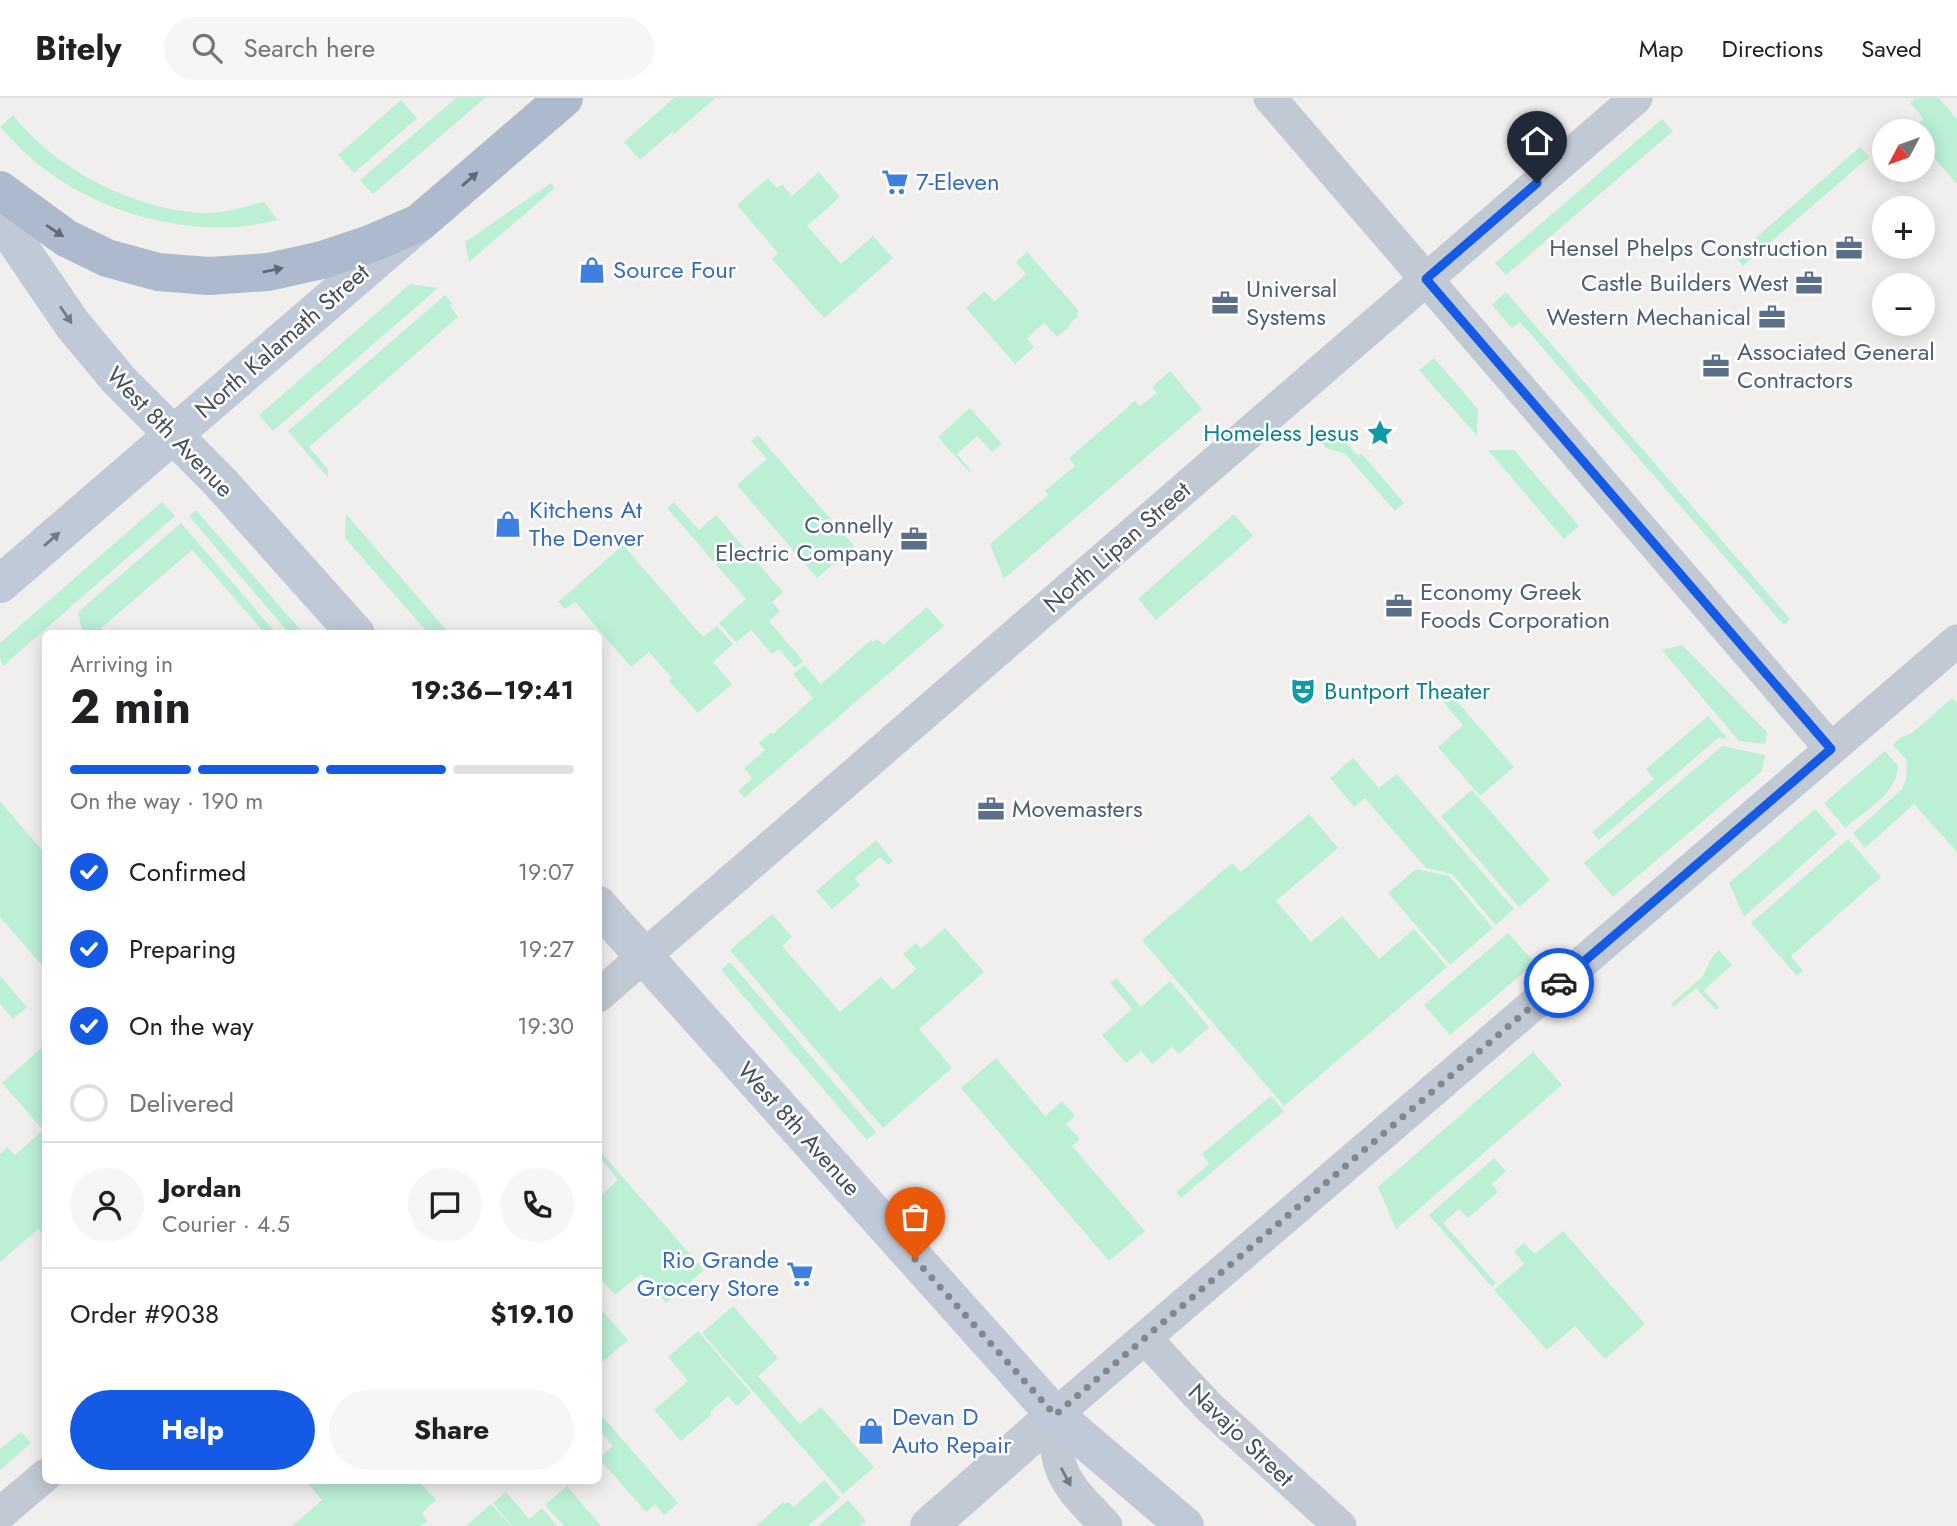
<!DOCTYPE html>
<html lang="en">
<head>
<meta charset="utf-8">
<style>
	:root { --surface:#fff; --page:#f6f6f6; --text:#202124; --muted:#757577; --line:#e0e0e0; --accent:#155ae4 }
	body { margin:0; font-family:Jost,sans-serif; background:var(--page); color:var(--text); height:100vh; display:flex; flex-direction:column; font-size:26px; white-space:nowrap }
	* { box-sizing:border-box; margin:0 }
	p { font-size:23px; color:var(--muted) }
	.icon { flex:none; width:38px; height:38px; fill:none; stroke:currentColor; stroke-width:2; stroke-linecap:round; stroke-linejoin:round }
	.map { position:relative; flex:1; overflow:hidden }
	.side { position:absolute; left:42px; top:532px; width:560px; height:854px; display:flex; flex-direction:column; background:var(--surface); border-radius:10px; box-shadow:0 4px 18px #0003 }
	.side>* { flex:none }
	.needle { width:46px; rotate:229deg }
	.tools { position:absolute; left:1872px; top:21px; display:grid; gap:14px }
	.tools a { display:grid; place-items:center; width:63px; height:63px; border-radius:50%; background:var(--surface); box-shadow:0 4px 18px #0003; font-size:35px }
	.pin { position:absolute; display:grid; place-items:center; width:60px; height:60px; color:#fff; margin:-72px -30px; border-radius:50% 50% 50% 0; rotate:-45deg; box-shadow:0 0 7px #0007 }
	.pin .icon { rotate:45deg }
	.courier { position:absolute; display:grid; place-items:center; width:70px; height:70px; margin:-35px; border:5px solid #155ae4; border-radius:50%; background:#fff; color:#222; box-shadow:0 2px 9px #0007 }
	.overview em { font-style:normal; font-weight:700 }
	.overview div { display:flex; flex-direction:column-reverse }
	.overview { display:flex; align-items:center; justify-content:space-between; height:119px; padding:0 28px }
	h1 { font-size:46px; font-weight:700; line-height:52px }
	.bar { display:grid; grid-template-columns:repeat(4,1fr); gap:10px 7px; align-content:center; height:84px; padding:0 28px }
	.bar i { height:9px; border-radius:5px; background:var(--line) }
	.bar .active { background:var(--accent) }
	.bar p { grid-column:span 4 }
	.line { display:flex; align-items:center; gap:18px; padding:0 28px; border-top:2px solid var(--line) }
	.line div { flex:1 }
	.round { display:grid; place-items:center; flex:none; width:74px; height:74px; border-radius:37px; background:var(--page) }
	ol { padding:0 28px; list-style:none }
	li { display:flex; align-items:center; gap:21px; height:77px }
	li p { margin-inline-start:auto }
	li .icon { padding:7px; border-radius:50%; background:var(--accent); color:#fff; stroke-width:4 }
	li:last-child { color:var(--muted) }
	li i { width:38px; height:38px; border:4px solid var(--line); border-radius:50% }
	.cta { display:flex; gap:14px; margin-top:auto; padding:14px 28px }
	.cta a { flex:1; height:80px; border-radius:42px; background:var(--accent); color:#fff; font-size:28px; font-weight:700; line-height:80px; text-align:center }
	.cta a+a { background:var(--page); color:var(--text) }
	header { display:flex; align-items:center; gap:42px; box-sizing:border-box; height:98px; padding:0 35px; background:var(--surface); border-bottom:2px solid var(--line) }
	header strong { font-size:33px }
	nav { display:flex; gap:38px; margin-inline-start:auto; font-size:24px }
	.search { width:490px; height:63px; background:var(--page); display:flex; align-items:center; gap:18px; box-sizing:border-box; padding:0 24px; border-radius:38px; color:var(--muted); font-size:26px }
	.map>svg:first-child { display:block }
	.green { fill:#bbf0d5 }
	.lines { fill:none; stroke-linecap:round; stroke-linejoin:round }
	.minor { stroke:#c1c9d4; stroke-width:33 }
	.tertiary { stroke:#c1c9d4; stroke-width:38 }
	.secondary { stroke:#c0c9d8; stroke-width:38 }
	.primary { stroke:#adbace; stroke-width:38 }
	.oneway { fill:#606a78 }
	.oneway2 { fill:#717a87 }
	.oneway3 { fill:#717a86 }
	.done { stroke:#82878f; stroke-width:7; stroke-dasharray:0 12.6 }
	.route { stroke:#155ae4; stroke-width:9 }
	.labels { text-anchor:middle; stroke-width:5; stroke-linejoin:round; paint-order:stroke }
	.shop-label { font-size:24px; fill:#366cbe; stroke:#fff; text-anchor:start }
	.service-label { font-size:24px; fill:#4e5e75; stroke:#fff; text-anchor:end }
	.street-label { font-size:24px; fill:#464f5c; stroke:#fff }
	.culture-label { font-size:24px; fill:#0d838f; stroke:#fff; text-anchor:end }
</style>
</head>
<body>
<header>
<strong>Bitely</strong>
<div class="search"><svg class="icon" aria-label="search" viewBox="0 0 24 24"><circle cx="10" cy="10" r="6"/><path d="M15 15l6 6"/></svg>Search here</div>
<nav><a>Map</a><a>Directions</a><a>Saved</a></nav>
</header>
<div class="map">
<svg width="1957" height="1428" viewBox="0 0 1957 1428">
	<rect width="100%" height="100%" fill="#f1eeee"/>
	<path class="green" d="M456,0h29l-112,96 -13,-14z
		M674,0h41l-41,36 -2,-2 -32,28 -16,-18z
		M1915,0h24l18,21v65l-34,-39v-14l-12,-1 13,-11 -14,-16z
		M401,2l16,18 -63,55 -16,-18z
		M13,17c7,8 14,17 22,24 41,41 117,75 176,74 17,-1 36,-7 53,-11l14,18c-14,3 -28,6 -42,7 -72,4 -146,-20 -202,-66 -12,-10 -23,-23 -34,-34z
		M1662,21l11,12 -167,144 -11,-12z
		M1860,49l9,10 -126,109 -8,-10z
		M819,74l21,25 -33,29 34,38 32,-28 20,22 -69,60 -52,-59 6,-6 -41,-48 31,-27 9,10 5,-4 10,12z
		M551,85l4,5 -86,74 -4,-20z
		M1027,154l52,59 -3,2 2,3 -8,7 1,2 -14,12 -13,-14 -17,15 7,9 -19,17 -49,-56 19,-17 9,11 32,-28 -10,-12z
		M410,186l28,4 -165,143 -14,-16z
		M1506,194l284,327 -6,6 -264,-303 -8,6 -20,-23z
		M445,197l7,8 -2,3 8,11 -149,130 19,22v9l-40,-47z
		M1434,260l44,51 -1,27 -58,-66z
		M1170,273l32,38 -198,170 -14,-35 58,-49 -3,-4 30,-25 -6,-8 66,-57 5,5 17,-13 -5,-6z
		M970,310l32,36 -10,8 -15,-16 -20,18 14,17 -2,1 -31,-35z
		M1329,332l9,3 20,23 3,-3 43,50 -9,8 -50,-57 -19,-6 -8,-9z
		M758,337l96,111 -37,32 -80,-93 30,-26 -16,-18z
		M1488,352h26l65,76 -15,13z
		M162,404l13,14 -172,150 -3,-8v-15z
		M674,404l25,28 17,-15 67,77 -11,10 8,9 -11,10 34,40 -8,7 -16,-19 -7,5 -21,-24 -15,12 -17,-19 27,-24 -79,-91z
		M196,412l107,123h-14l-100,-117z
		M346,416l103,119h-21l-83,-95z
		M1234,416l19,22 -97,84 -18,-21z
		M181,425l95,110h-11l-73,-83 -91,78 4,5h-20l-3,-3 -4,-18z
		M623,447l80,92 14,-11 16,18 -20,18 19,22 -34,29 -29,-32 3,-3 -23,-26 -18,15 -56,-65 -10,7 -7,-7z
		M927,509l17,19 -200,172 -6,-7 14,-13 -8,-10 21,-18 -6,-7 11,-10 3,1 40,-36 -20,-24 11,-9 17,19 50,-44 2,2 4,-3 6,6z
		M1682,547l85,87 -2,12 -26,-3 -77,-91z
		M1447,592l67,77 -34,29 -42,-49 25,-22 -24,-28z
		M1952,600l5,4v150l-43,-48 -49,44 -12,-15 49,-44 4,-9 1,-20 -14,-15 7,-7 12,-5z
		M1708,618l20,23 -10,-1 -119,102 -7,-8 62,-53 -8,-10z
		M1722,648l43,9 -3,16 -149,126 -29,-34z
		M1885,653l13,15c-1,28 -33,45 -53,62l-21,-25z
		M1353,660l26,30 18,-14 117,135 -18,16 -44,-51 -26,-6 -61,-70 -11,9 -24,-29z
		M1472,692l78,90 -31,27 -78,-91z
		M0,703l45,53v115l-45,-52z
		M1815,711l22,25 -93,83 -15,-34z
		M1309,716l29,34 -62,53 35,41 31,-26 37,43 35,-30 33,38 -163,139 -142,-166 90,-77 9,9z
		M1848,741l33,38 -90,79 12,15 -6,5 -46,-53z
		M876,742l17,21 -5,4 -8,-8 -25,21 5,7 -28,24 -16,-18z
		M1416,771l33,7 44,52 -43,37 -62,-72z
		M772,816l20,23 -10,9 58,66 41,-35 12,13 23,-21 -13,-15 13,-11 5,6 24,-21 39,44 -65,57 33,39 -69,60 -153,-178z
		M1508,835l27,30 -85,72 -26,-30z
		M1719,852l13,15 -28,25 15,18 -3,2 -20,-22 -22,19 -3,-3 32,-28 10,-21z
		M730,864l146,170 -9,8 -146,-170z
		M0,878l27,31 -14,12 -13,-15z
		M1116,880l25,29 29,-26 39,46 -30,27 -7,-7 -20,17 -11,-13 -15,12 -24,-28 30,-26 -22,-26z
		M45,947v191l-7,-7 -38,33v-108l7,-7 8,8 28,-25 -41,-47z
		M1533,954l29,33 -166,144 -18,-42z
		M996,960l49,58 17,-15 13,15 -9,8 14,15 -8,7 73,85 -36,30 -148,-173z
		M1271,998l13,15 -103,87 -5,-6 33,-28 -7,-10z
		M598,1051l106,121 -38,33 -25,-29 -26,21 -16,-18v-53l4,-4 -4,-5v-17l19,-18 -19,-24z
		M1494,1060l12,13 -14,13 6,8 -30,26 -9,-9 -16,14 53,60 -4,4 -63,-72z
		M1563,1133l82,93 -40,35 -30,-33 -28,24 -53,-60 30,-26 -10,-13 10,-8 11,11z
		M598,1208l30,34 -29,25h-1z
		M733,1208l45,52 -20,18 42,48 21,-17 53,60 -31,27 -141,-161z
		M698,1233l53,62 -14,13 -9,-10 -18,16 1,3 -30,26 -27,-31 34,-29 -20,-24z
		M601,1317l77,88 -14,12 -9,-11 -9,8 -47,-54 14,-12 -14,-16v-13z
		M21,1334l10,11 -31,27v-21z
		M824,1382l16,18 -32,28h-52l27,-24 2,2 3,-2 6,5z
		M306,1383h113l17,19 -14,13 5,8 -6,5h-129l30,-26z
		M567,1388l34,40h-37l-19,-21z
		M506,1394l23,27 13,-11 15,18h-45l-19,-23z
		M848,1402l18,21 -6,5h-42z
		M491,1406l20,22h-45z"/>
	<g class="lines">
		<path class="minor" d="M1270,0l561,651
			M598,898l1038,-898
			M1145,1240l64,69 131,119
			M0,1416l46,-39
			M1106,1428c-15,-17 -36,-35 -44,-56 -7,-17 -6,-37 -7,-55l902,-774"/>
		<path class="tertiary" d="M929,1428l126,-111"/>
		<path class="secondary" d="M0,120l73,107 45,54 102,103 136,152
			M0,486l412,-355
			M598,807l457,510 130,111"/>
		<path class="primary" d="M0,92l66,48 41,20 51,14 51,4 59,-4 54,-12 48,-16 49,-21 145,-125"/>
	</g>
	<defs><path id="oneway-solid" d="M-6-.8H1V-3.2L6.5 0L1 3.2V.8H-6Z" transform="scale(1.75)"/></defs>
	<g class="oneway">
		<use href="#oneway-solid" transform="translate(470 81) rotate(-41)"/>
		<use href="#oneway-solid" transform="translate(55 133) rotate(34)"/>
		<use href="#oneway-solid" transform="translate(273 172) rotate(-11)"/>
	</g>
	<g class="oneway2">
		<use href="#oneway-solid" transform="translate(66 217) rotate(56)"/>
		<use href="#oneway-solid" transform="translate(52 441) rotate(-41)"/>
	</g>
	<use class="oneway3" href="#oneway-solid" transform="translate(1066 1379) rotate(62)"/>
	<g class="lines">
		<path class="done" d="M915,1161l140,156 504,-432"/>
		<path class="route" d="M1537,85l-111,96 405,470 -272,234"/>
	</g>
	<defs>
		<symbol id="supermarket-bare" viewBox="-9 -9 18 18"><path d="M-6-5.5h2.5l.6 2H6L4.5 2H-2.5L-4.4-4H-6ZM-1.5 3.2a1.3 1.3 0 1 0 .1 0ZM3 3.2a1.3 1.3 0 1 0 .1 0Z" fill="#3f7fe0" stroke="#fff" stroke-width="2.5" paint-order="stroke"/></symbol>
		<symbol id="office-bare" viewBox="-9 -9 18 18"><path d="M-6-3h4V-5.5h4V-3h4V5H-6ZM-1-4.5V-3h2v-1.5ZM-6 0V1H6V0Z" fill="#5c6f8a" stroke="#fff" stroke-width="2.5" paint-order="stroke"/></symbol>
		<symbol id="shop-bare" viewBox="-9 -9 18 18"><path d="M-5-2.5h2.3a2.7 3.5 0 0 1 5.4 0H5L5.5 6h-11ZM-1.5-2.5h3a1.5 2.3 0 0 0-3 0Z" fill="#3f7fe0" stroke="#fff" stroke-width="2.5" paint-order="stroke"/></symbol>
		<symbol id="sight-bare" viewBox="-9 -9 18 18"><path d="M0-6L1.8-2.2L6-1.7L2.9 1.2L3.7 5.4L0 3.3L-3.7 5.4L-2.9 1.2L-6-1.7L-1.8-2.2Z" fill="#0f9aa8" stroke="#fff" stroke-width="2.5" paint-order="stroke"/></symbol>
		<symbol id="theatre-bare" viewBox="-9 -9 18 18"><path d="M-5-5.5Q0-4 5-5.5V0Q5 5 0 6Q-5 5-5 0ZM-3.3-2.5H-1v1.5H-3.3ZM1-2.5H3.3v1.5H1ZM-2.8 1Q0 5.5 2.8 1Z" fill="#0f9aa8" stroke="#fff" stroke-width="2.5" paint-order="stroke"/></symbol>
	</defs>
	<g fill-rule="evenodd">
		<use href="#supermarket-bare" x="876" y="65" width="38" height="38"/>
		<use href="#office-bare" x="1830" y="131" width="38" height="38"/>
		<use href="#shop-bare" x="573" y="153" width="38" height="38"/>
		<use href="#office-bare" x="1790" y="166" width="38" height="38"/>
		<use href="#office-bare" x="1206" y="186" width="38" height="38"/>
		<use href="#office-bare" x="1753" y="200" width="38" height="38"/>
		<use href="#office-bare" x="1697" y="249" width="38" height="38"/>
		<use href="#sight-bare" x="1361" y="316" width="38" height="38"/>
		<use href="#shop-bare" x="489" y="407" width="38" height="38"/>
		<use href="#office-bare" x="895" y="422" width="38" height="38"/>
		<use href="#office-bare" x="1380" y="489" width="38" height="38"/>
		<use href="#theatre-bare" x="1284" y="574" width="38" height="38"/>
		<use href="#office-bare" x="972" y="692" width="38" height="38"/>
		<use href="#supermarket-bare" x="781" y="1157" width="38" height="38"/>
		<use href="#shop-bare" x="852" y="1314" width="38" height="38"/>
	</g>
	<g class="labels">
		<g class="shop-label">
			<text x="916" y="92">7-Eleven</text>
			<text x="613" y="180">Source Four</text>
			<text x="529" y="420">Kitchens At<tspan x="529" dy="28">The Denver</tspan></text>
			<text x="779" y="1170" text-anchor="end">Rio Grande<tspan x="779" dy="28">Grocery Store</tspan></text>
			<text x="892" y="1327">Devan D<tspan x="892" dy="28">Auto Repair</tspan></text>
		</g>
		<g class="service-label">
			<text x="1828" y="158">Hensel Phelps Construction</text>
			<text x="1788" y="193">Castle Builders West</text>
			<text x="1246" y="199" text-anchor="start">Universal<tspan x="1246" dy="28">Systems</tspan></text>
			<text x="1751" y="227">Western Mechanical</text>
			<text x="1737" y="262" text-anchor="start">Associated General<tspan x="1737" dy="28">Contractors</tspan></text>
			<text x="893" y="435">Connelly<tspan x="893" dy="28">Electric Company</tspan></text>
			<text x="1420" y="502" text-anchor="start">Economy Greek<tspan x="1420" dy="28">Foods Corporation</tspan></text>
			<text x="1012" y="719" text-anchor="start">Movemasters</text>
		</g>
		<g class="street-label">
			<text transform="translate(282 243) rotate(-41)" y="8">North Kalamath Street</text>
			<text transform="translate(170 334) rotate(46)" y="8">West 8th Avenue</text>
			<text transform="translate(1117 449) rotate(-41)" y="8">North Lipan Street</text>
			<text transform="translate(799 1031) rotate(48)" y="8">West 8th Avenue</text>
			<text transform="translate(1241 1337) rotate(44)" y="8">Navajo Street</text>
		</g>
		<g class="culture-label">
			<text x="1359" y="343">Homeless Jesus</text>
			<text x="1324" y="601" text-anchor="start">Buntport Theater</text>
		</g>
	</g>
</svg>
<div class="tools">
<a><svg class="needle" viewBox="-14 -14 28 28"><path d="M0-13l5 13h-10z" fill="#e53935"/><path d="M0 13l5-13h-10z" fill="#757577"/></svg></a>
<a>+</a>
<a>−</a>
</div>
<div class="pin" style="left:915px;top:1161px;background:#ea580c"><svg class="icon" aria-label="bag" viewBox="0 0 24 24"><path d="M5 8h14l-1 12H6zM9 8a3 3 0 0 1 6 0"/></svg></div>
<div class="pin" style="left:1537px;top:85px;background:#1f2937"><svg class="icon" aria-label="home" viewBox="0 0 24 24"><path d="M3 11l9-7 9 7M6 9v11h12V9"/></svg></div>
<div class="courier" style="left:1559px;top:885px"><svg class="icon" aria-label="car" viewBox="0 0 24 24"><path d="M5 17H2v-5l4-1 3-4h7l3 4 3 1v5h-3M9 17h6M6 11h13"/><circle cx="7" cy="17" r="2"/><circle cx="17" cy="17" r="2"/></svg></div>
<section class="side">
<div class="overview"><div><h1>2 min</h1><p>Arriving in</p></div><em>19:36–19:41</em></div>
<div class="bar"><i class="active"></i><i class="active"></i><i class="active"></i><i></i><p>On the way · 190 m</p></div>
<ol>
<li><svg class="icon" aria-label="check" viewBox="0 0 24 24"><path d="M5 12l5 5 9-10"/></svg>Confirmed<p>19:07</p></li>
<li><svg class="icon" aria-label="check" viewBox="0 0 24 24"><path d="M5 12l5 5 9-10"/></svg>Preparing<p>19:27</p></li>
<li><svg class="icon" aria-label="check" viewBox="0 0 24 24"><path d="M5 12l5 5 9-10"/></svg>On the way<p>19:30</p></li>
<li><i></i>Delivered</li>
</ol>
<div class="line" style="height:126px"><a class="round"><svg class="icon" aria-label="person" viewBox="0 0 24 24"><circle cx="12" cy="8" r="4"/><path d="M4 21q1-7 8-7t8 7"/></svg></a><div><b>Jordan</b><p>Courier · 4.5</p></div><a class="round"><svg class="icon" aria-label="chat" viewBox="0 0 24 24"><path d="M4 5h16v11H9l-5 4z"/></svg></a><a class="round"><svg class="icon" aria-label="phone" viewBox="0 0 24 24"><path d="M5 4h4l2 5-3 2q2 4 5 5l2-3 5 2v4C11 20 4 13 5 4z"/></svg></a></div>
<div class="line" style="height:91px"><div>Order #9038</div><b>$19.10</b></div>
<div class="cta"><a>Help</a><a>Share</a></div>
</section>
</div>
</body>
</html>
